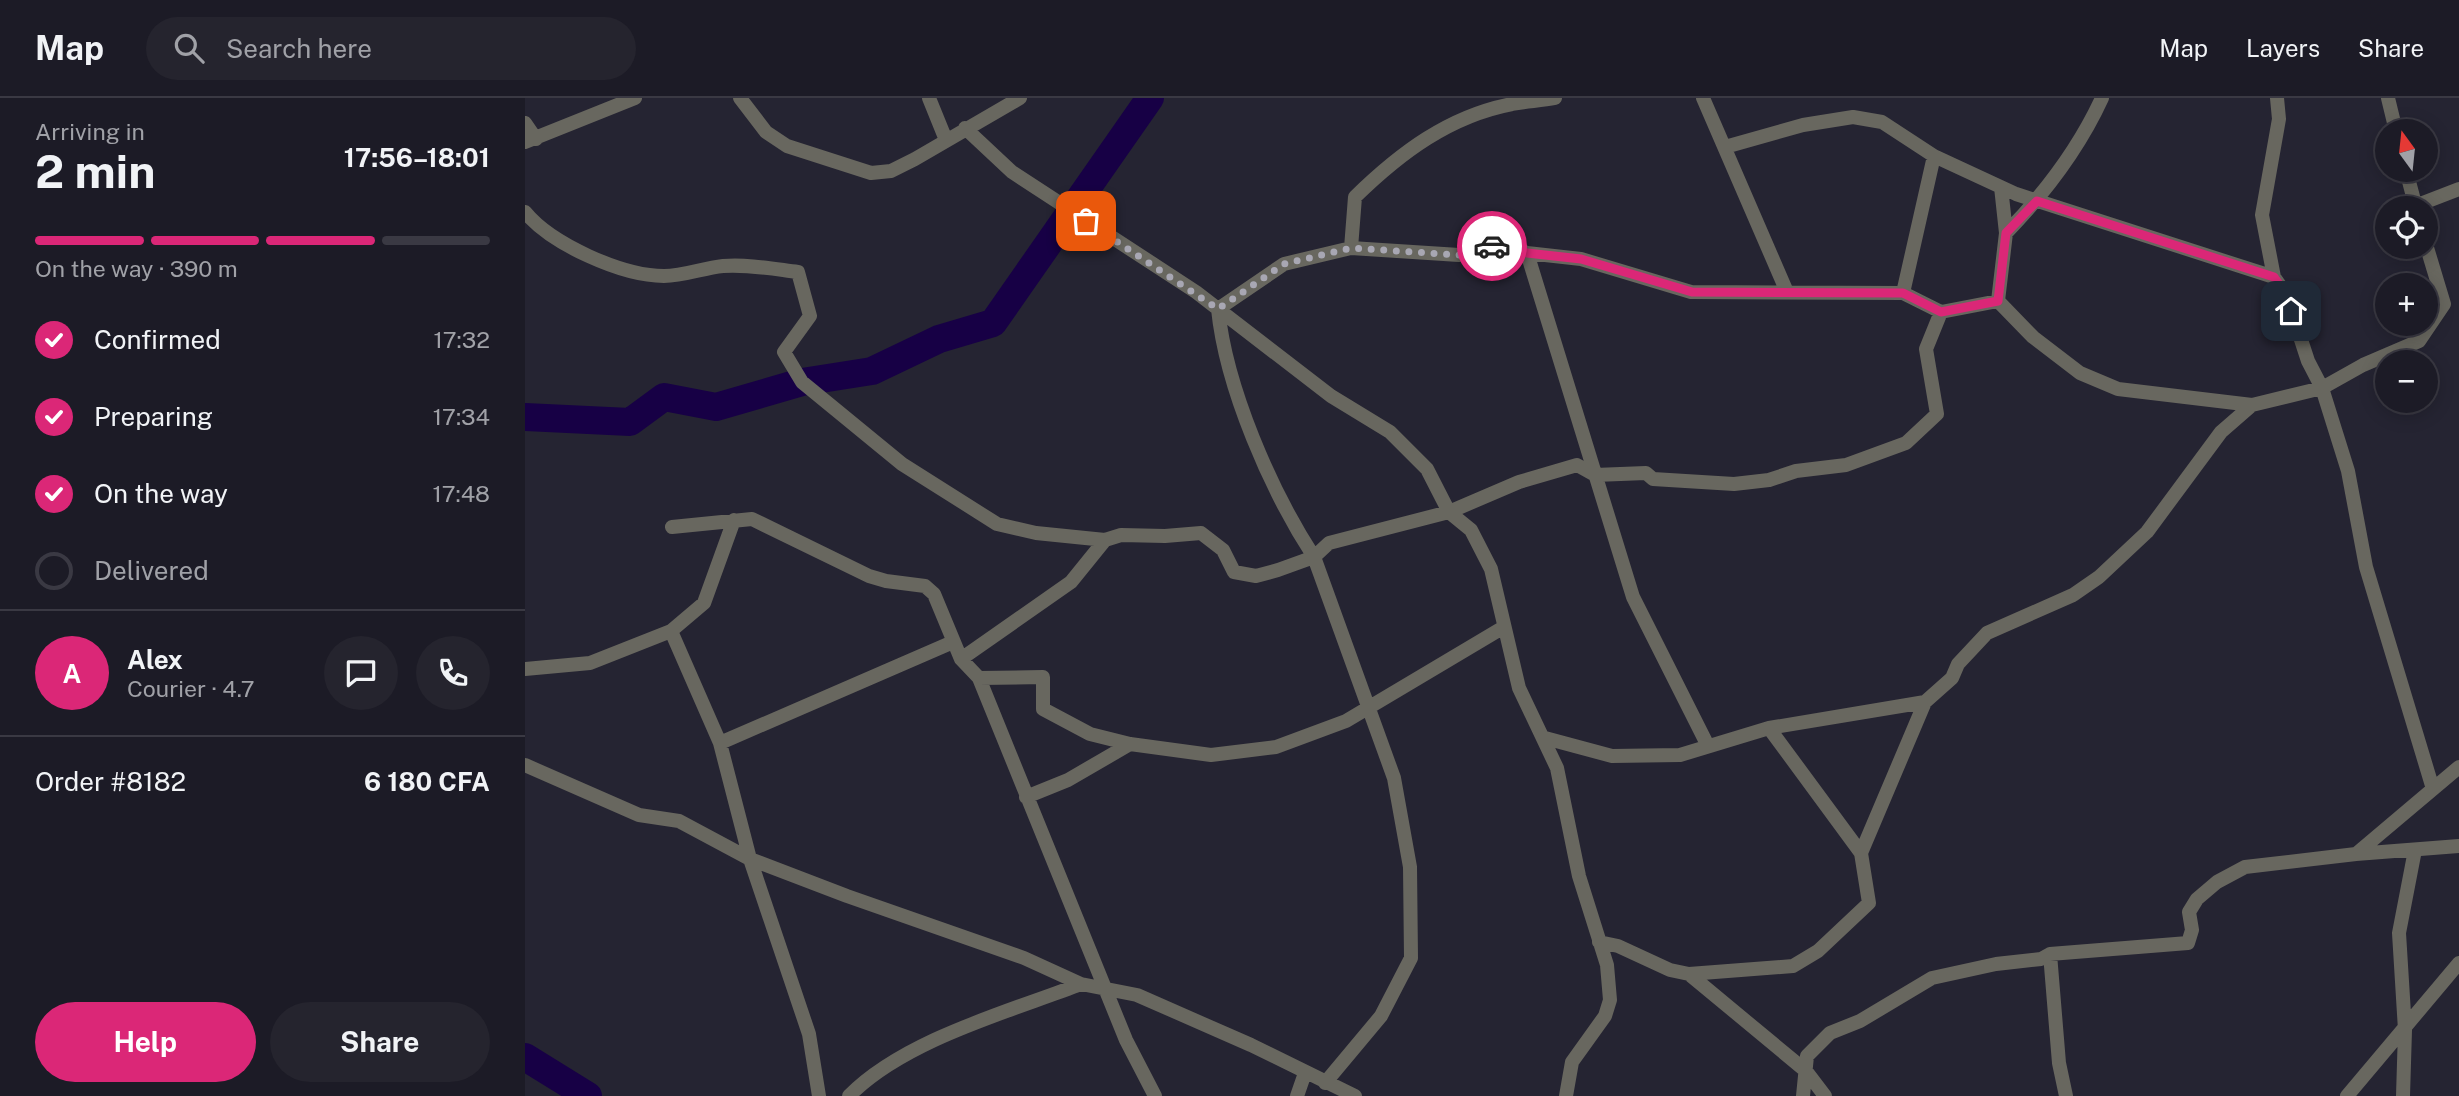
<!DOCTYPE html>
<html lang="en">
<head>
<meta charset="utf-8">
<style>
	:root { --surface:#1c1b26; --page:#25242e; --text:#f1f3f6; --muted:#a0a1a7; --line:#3a3943; --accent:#db2777 }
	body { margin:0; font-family:"Public Sans",sans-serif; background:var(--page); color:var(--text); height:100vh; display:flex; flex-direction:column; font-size:26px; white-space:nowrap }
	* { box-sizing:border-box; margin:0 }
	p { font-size:23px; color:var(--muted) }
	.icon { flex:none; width:38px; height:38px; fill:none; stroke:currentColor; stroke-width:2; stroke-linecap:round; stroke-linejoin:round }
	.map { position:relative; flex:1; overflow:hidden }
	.panel { display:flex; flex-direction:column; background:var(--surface); width:525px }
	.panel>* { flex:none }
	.needle { width:46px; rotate:345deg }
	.buttons { position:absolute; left:1850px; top:21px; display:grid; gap:14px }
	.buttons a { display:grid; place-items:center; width:63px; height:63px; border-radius:50%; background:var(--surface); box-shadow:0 4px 18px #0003,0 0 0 2px var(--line); font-size:35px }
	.pin { position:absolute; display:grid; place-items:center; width:60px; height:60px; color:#fff; margin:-30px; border-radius:14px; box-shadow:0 4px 10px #0006 }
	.courier { position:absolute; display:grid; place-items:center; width:70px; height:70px; margin:-35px; border:5px solid #db2777; border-radius:50%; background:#fff; color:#222; box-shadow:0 2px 9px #0007 }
	.head em { font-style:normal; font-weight:700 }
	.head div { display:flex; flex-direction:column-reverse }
	.head { display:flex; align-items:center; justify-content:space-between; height:119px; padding:0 35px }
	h1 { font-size:46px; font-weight:700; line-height:52px }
	.bar { display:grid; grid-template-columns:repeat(4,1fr); gap:10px 7px; align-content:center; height:84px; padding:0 35px }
	.bar i { height:9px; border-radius:5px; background:var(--line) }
	.bar .selected { background:var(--accent) }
	.bar p { grid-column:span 4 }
	.line { display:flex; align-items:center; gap:18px; padding:0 35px; border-top:2px solid var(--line) }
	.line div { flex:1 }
	.round { display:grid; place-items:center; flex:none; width:74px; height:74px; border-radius:37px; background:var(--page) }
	ol { padding:0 35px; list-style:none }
	li { display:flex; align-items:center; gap:21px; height:77px }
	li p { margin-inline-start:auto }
	li .icon { padding:7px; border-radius:50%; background:var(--accent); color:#fff; stroke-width:4 }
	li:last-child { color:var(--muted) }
	li i { width:38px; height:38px; border:4px solid var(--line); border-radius:50% }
	.primary-button { display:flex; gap:14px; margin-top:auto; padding:14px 35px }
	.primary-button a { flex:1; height:80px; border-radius:42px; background:var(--accent); color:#fff; font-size:28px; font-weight:700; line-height:80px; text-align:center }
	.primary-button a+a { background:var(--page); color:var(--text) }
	header { display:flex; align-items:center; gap:42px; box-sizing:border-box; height:98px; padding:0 35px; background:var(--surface); border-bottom:2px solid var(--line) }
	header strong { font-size:33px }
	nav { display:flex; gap:38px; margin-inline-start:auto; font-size:24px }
	.search { width:490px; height:63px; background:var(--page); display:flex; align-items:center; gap:18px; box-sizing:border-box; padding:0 24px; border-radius:38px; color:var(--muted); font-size:26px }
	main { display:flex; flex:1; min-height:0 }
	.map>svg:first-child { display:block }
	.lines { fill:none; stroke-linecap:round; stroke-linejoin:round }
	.river { stroke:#170045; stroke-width:28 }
	.street { stroke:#68675f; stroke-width:14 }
	.done { stroke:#a8a7b3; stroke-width:7; stroke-dasharray:0 12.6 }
	.route { stroke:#db2777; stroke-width:9 }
</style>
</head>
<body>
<header>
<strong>Map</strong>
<div class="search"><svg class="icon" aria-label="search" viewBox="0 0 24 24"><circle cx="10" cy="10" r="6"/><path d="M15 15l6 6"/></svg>Search here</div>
<nav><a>Map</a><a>Layers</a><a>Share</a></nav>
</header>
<main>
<section class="panel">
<div class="head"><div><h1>2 min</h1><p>Arriving in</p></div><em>17:56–18:01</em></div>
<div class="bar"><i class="selected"></i><i class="selected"></i><i class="selected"></i><i></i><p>On the way · 390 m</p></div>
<ol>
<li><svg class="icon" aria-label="check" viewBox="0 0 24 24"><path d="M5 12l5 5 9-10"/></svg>Confirmed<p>17:32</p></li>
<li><svg class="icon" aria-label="check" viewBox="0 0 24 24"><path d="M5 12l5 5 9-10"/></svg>Preparing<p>17:34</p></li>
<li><svg class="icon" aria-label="check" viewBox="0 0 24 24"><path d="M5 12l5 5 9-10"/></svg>On the way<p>17:48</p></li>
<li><i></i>Delivered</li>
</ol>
<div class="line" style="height:126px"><b class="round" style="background:var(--accent);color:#fff">A</b><div><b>Alex</b><p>Courier · 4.7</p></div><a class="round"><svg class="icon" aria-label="chat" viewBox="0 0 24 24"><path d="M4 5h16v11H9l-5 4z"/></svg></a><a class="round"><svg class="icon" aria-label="phone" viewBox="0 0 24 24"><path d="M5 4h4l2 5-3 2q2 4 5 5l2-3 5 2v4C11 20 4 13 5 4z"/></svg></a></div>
<div class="line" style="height:91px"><div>Order #8182</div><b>6 180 CFA</b></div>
<div class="primary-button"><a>Help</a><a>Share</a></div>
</section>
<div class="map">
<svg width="1934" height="998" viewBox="0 0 1934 998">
	<rect width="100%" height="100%" fill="#252432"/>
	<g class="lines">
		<path class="river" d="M0,319l105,5 34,-25 52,10 86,-25 70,-11 67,-32 54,-16 157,-225
			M0,959l63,39"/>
		<path class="street" d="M215,0l26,34 21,14 84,27 20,-2 24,-12 105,-61
			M404,0l17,42
			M1178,0l84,194
			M1752,0l2,21 -17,96 12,62 12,17 22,67 14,27 26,83 18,96 67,222
			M1863,0l8,33
			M0,25l11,16
			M440,30l47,44 184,120 135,104 59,36 37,37 22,43 22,18 20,39 28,119 38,80 22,108 28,89 3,35 -5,16 -33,46 -6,34
			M0,44l110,-44
			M1200,49l78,-22 50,-8 29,5 52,34 82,38 258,83
			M1881,72l10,38
			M1890,108l44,-17
			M0,114c26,32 97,64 139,64 20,0 39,-8 59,-10 25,-2 51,3 75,6l12,44 -26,36 18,30 100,82 95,60 39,9 69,7 16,-5 44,1 36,-3 22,17 11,22 22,4 22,-6 36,-13 15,-14 120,-31 70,-30 58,-17 18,10 51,-2 7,6 81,5 35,-4 27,-9 50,-6 60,-22 31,-29 -11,-65 15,-37
			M1481,135c38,-39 73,-85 96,-135
			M826,150l108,7 43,-12 25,10 54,6 110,33 212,1 38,19 57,-11 35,36 47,36 38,16 134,16 70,-17 41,-23 56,-24 25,-37 -19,-63
			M1002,155l106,344 75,149
			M1378,195l31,-137
			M1473,203l8,-68 -5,-46
			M147,429l80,-8 117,57 17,5 39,5 9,8 27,65 18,19 147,362 29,56
			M146,533l49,112 30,116 59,175 10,62
			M436,561l110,-77 34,-42
			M0,571l65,-6 81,-32 33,-28 30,-83
			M454,580l64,-1v32l47,25 40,10 81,11 65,-8 70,-26 158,-94
			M1244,630l92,125
			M1020,640l67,18 68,-1 89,-27 156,-26
			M195,645l233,-101
			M0,667l114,50 40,6 71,38 97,37 177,62 57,26 56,11 114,50 104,51
			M501,699l42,-17 62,-36
			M1831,756l103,-87
			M1074,844l19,4 52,24 19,4 104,-8 25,-15 51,-48 -8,-50 64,-151 27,-24 6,-14 29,-31 86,-38 26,-18 48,-45 74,-100 31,-27
			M1525,856l9,109 7,33
			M1164,876l117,97 19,25
			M800,985l56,-67 30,-58 -1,-91 -16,-89 -80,-221c-43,-66 -88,-169 -96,-248l66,-45 67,-16 4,-51c45,-44 94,-81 157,-93 14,-3 29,-3 43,-6
			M324,998c55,-56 159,-84 232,-112
			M772,998l8,-23
			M1278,998l4,-40 23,-23 30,-12 72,-43 64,-14 45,-5 9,-5 138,-11 4,-13 -3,-18 8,-13 20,-17 28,-15 111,-13 103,-8
			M1822,998l112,-133
			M1878,998l2,-66 -6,-97 16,-83"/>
	</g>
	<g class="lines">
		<path class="done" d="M561,123l132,88 66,-45 67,-16 108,7 33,-9"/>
		<path class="route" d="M967,148l10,-3 25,10 54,6 111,33 211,1 38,19 57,-11 8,-68 31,-32 237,76 12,17 5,17"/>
	</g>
</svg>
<div class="buttons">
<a><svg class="needle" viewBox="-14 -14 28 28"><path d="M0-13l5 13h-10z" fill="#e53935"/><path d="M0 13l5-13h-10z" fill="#a0a1a7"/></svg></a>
<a><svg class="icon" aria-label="locate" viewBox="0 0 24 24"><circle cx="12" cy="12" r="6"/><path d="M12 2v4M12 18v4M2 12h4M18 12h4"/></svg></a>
<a>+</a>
<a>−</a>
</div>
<div class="pin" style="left:561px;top:123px;background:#ea580c"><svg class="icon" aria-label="bag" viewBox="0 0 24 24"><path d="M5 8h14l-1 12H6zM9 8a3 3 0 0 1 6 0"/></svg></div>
<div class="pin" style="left:1766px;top:213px;background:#1f2937"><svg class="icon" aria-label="home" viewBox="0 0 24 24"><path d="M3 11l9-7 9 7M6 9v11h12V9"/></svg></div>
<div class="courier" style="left:967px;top:148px"><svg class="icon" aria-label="car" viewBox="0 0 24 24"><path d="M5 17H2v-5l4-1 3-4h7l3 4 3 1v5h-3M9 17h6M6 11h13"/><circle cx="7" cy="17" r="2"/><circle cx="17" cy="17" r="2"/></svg></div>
</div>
</main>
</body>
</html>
